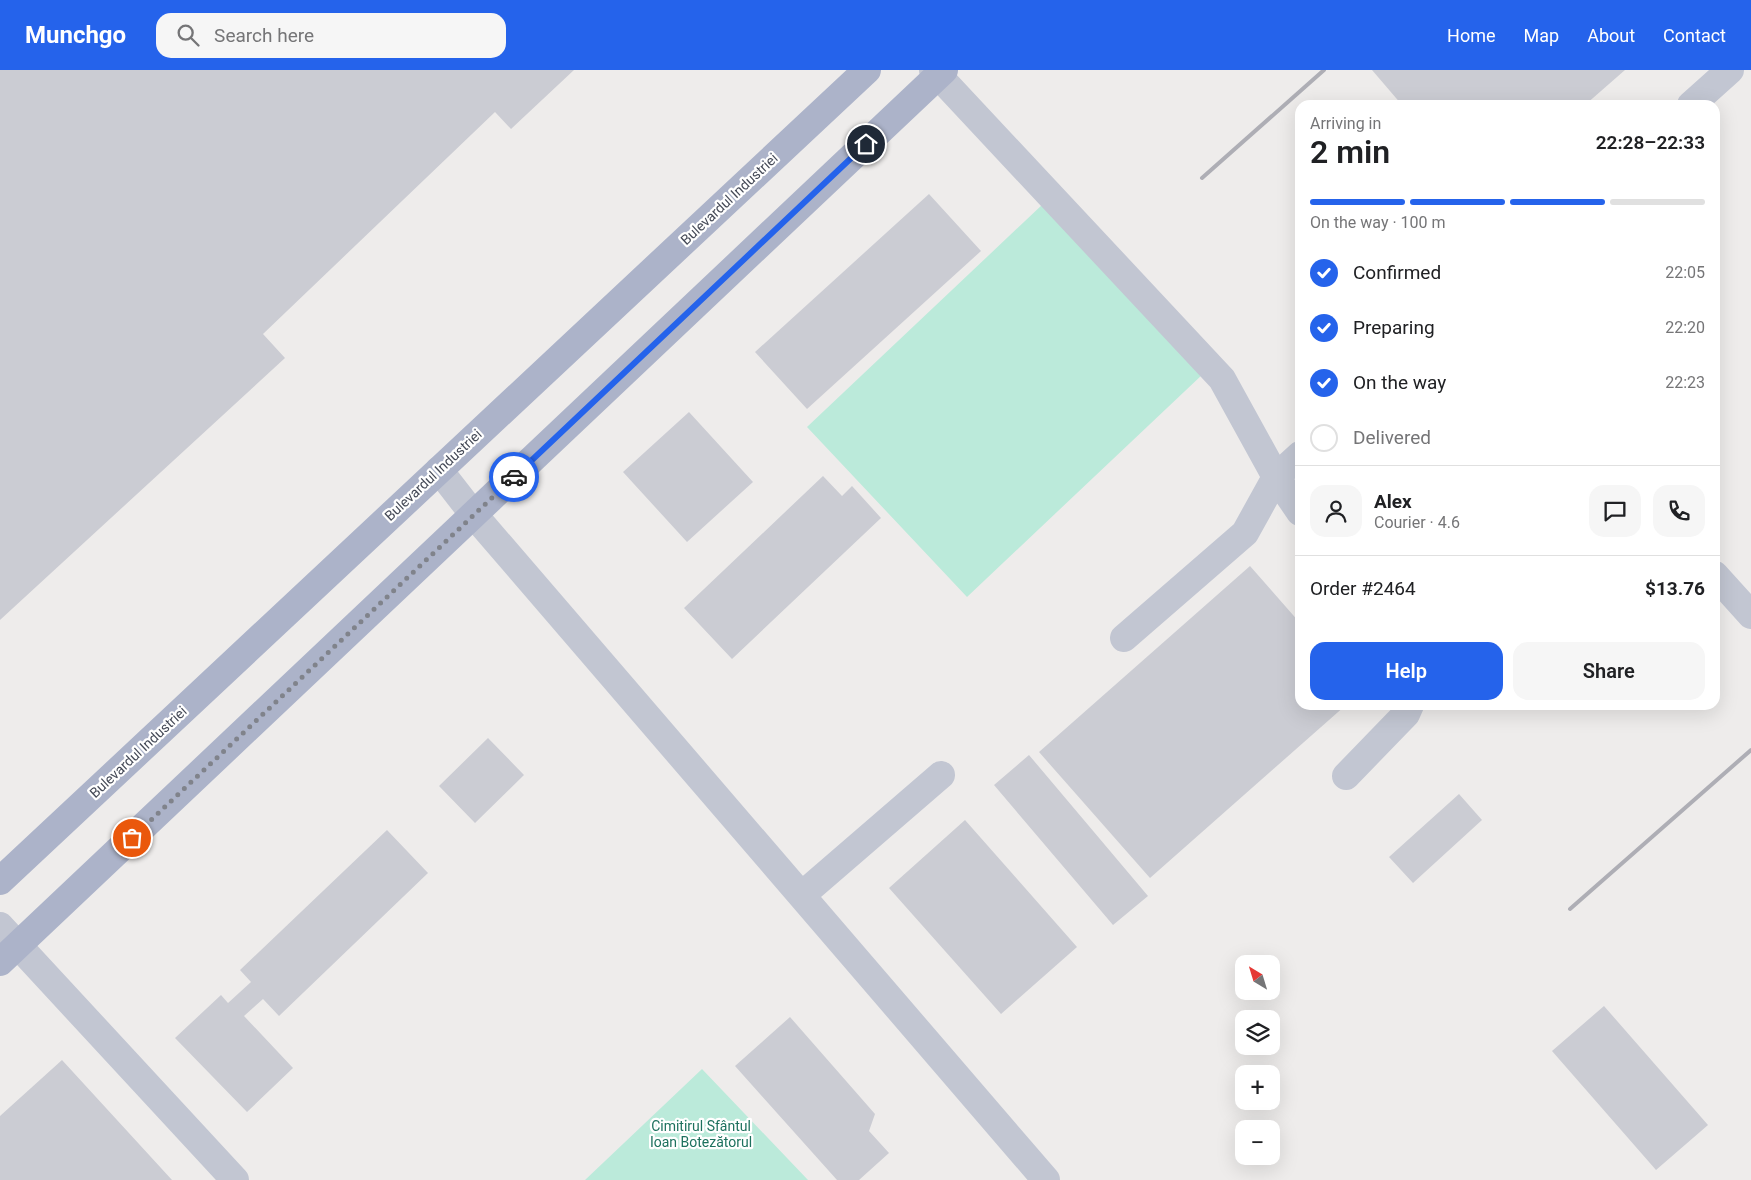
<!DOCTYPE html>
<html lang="en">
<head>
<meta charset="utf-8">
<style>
	:root { --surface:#fff; --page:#f6f6f6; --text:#202124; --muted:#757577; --line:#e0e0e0; --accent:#2563eb }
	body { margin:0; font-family:Roboto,sans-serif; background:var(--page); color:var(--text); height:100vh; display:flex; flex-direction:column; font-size:19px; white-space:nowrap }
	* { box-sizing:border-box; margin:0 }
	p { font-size:16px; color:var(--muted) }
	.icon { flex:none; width:28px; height:28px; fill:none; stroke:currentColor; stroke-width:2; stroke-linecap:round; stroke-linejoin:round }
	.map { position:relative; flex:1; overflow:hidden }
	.sheet { position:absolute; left:1295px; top:30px; width:425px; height:610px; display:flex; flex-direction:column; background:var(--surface); border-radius:15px; box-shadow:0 5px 20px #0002 }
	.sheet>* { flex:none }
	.needle { width:32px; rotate:322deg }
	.fabs { position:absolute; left:1235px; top:885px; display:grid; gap:10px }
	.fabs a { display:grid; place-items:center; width:45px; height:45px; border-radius:10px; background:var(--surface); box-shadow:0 5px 20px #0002; font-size:25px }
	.pin { position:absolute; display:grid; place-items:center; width:42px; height:42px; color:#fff; margin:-21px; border:2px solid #fff; border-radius:50%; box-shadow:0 1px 5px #0007 }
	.courier { position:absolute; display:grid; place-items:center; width:50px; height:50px; margin:-25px; border:4px solid #2563eb; border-radius:50%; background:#fff; color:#222; box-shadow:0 1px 6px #0007 }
	.summary em { font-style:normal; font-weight:600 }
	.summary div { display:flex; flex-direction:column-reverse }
	.summary { display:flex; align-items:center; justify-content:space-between; height:85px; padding:0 15px }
	h1 { font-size:32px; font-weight:600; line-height:38px }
	.bar { display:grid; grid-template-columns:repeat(4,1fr); gap:8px 5px; align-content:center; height:60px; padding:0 15px }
	.bar i { height:6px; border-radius:4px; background:var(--line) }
	.bar .current { background:var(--accent) }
	.bar p { grid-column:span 4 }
	.line { display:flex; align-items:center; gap:12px; padding:0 15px; border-top:1px solid var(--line) }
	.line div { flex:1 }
	.round { display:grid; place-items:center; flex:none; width:52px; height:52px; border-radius:15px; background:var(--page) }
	ol { padding:0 15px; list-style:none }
	li { display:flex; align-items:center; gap:15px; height:55px }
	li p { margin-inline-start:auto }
	li .icon { padding:5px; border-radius:50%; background:var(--accent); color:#fff; stroke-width:4 }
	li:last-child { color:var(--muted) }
	li i { width:28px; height:28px; border:2px solid var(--line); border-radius:50% }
	.action { display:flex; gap:10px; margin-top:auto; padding:10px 15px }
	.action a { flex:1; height:58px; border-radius:15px; background:var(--accent); color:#fff; font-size:20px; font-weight:600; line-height:58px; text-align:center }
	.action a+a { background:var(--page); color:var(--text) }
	header { display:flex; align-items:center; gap:30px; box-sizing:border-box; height:70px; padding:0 25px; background:var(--accent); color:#fff }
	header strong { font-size:24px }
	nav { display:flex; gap:28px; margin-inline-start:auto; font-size:18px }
	.search { width:350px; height:45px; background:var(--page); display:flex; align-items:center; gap:12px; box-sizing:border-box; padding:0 18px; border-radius:15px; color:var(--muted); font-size:19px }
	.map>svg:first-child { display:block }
	.green { fill:#bbeada }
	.building { fill:#cbccd3 }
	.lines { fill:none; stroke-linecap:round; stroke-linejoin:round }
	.minor { stroke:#c2c6d2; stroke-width:28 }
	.major { stroke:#acb3c9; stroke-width:28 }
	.rail { stroke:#aeaeb5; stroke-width:4 }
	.done { stroke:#80838b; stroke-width:5; stroke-dasharray:0 9 }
	.route { stroke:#2563eb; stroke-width:6 }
	.labels { text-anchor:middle; stroke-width:4.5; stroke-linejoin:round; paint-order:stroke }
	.street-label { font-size:14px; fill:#454a57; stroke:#fff }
	.park-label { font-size:14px; fill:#1d715e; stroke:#fff }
</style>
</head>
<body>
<header>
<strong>Munchgo</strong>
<div class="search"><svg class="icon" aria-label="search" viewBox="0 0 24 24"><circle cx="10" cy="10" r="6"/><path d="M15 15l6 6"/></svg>Search here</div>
<nav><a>Home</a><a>Map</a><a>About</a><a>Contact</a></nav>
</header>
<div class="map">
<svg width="1751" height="1110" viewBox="0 0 1751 1110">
	<rect width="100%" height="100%" fill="#eeeceb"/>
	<path class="green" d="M1043,134l160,170 -236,223 -160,-170z
		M702,999l106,111h-223z"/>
	<path class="building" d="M0,0h574l-63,59 -16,-17 -232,222 22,24 -285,262z
		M1372,0h253l-40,35h-183z
		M929,124l52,57 -174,158 -52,-57z
		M689,342l64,70 -66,60 -64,-70z
		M823,406l19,20 10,-10 29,32 -149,141 -48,-51z
		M1250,496l50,57v82h46l-196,173 -111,-126z
		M488,668l36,37 -49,48 -36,-37z
		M1029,685l119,141 -35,29 -119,-140z
		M1459,724l23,26 -69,63 -24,-26z
		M965,750l112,127 -76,67 -112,-126z
		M387,760l41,43 -149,143 -16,-17 -19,17 49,52 -46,44 -72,-74 46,-43 7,8 23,-21 -11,-12z
		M1604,936l104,119 -52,45 -104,-119z
		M790,947l85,97 -6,17 20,22 -30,27h-22l-102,-114z
		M62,990l110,120h-172v-64z"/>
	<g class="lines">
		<path class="minor" d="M933,0l289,309 54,98 24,35
			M1691,35l39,-35
			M439,400l35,45 572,665
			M1715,505l36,40
			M1124,568l121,-105 31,-56 24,-22
			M1346,706l60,-62 4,-9
			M802,825l139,-120
			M0,856l235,254"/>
		<path class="major" d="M0,811l867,-811
			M0,892l944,-892"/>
		<path class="rail" d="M1202,108l122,-108
			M1570,839l181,-159"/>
	</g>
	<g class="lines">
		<path class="done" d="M132,768l382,-361"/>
		<path class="route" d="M514,407l352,-333"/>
	</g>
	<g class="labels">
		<g class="street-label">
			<text transform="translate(729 129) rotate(-43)" y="5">Bulevardul Industriei</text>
			<text transform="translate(433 405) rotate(-43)" y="5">Bulevardul Industriei</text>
			<text transform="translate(138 682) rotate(-43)" y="5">Bulevardul Industriei</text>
		</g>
		<g class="park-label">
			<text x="701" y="1061">Cimitirul Sfântul<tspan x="701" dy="16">Ioan Botezătorul</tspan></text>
		</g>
	</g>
</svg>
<div class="fabs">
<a><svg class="needle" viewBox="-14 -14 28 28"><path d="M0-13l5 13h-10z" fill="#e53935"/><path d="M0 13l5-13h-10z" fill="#757577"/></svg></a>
<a><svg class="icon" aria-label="layers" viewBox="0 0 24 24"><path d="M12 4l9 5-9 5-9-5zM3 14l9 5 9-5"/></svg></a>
<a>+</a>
<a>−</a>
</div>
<div class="pin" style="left:132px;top:768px;background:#ea580c"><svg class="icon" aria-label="bag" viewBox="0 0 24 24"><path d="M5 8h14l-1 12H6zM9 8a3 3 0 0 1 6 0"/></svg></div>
<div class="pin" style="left:866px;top:74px;background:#1f2937"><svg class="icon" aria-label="home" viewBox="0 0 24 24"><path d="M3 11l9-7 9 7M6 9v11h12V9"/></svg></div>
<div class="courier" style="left:514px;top:407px"><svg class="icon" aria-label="car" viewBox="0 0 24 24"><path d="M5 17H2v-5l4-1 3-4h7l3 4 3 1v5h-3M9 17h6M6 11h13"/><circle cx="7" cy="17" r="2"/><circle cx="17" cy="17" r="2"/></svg></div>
<section class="sheet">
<div class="summary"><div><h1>2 min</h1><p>Arriving in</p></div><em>22:28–22:33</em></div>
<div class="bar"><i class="current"></i><i class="current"></i><i class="current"></i><i></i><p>On the way · 100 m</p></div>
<ol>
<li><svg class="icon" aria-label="check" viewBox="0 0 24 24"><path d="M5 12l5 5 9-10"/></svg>Confirmed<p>22:05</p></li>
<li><svg class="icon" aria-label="check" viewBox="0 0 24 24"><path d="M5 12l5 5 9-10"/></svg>Preparing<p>22:20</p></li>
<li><svg class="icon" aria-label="check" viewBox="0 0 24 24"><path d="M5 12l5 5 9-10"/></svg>On the way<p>22:23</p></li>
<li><i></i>Delivered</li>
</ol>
<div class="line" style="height:90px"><a class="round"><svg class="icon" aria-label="person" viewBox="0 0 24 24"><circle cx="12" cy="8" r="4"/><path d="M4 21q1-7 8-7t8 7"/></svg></a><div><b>Alex</b><p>Courier · 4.6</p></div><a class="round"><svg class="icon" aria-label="chat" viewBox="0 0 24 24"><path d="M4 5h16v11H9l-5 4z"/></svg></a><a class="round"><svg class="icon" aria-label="phone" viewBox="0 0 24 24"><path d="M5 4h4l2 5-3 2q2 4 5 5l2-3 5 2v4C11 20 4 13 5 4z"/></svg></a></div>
<div class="line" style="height:65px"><div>Order #2464</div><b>$13.76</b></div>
<div class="action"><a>Help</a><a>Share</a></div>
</section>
</div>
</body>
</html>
